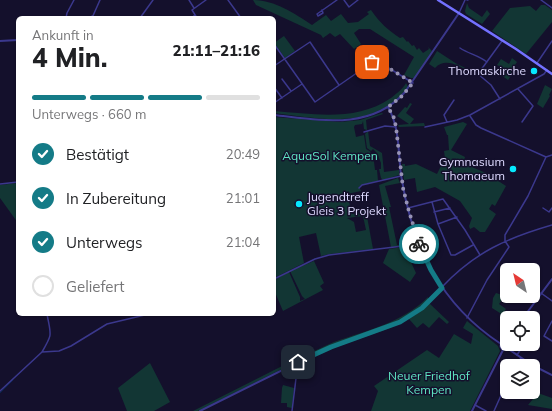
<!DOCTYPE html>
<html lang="de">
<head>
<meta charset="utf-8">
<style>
	:root { --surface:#fff; --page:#f2f2f2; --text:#202124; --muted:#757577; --line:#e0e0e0; --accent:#147b87 }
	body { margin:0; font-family:Mulish,sans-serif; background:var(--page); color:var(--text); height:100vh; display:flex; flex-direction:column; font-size:15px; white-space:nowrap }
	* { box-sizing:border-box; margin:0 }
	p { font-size:13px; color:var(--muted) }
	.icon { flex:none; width:22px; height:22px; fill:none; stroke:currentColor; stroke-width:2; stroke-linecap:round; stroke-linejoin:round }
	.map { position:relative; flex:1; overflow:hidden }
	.side { position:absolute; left:16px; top:16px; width:260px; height:300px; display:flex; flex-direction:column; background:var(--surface); border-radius:6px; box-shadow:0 1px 3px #0004 }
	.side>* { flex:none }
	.needle { width:26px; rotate:325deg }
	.fabs { position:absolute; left:500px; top:263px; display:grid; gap:8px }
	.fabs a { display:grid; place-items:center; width:40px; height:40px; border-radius:6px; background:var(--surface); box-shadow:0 1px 3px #0004; font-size:20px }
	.pin { position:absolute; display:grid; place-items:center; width:34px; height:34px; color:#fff; margin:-17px; border-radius:8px; box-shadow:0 2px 6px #0006 }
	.courier { position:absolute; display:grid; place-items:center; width:40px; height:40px; margin:-20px; border:3px solid #147b87; border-radius:50%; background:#fff; color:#222; box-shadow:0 1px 5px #0007 }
	.overview em { font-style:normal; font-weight:800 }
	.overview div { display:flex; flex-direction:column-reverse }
	.overview { display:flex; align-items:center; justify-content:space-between; height:68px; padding:0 16px }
	h1 { font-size:26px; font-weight:800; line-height:30px }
	.bar { display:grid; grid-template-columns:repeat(4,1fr); gap:6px 4px; align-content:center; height:48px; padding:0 16px }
	.bar i { height:5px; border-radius:3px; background:var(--line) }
	.bar .selected { background:var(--accent) }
	.bar p { grid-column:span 4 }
	ol { padding:0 16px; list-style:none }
	li { display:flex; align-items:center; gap:12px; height:44px }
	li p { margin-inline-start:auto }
	li .icon { padding:4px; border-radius:50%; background:var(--accent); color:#fff; stroke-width:4 }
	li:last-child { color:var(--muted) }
	li i { width:22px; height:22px; border:2px solid var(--line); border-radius:50% }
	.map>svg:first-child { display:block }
	.green { fill:#123634; fill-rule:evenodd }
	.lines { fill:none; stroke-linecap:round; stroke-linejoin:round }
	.stream { stroke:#0a2550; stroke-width:1 }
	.minor { stroke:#3b388d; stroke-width:1.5 }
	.tertiary { stroke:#3b388d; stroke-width:2 }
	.secondary { stroke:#7371ff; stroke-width:2.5 }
	.done { stroke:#9793b5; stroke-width:4; stroke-dasharray:0 7.2 }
	.route { stroke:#147b87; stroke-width:5 }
	.poi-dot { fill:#06e9ff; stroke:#14102c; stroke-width:1.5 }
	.labels { text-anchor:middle; stroke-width:3; stroke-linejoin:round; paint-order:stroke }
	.poi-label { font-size:12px; fill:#dedaff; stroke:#14102c; text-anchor:end }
	.park-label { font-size:12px; fill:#5fe6c3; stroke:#14102c }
</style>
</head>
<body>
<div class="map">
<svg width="552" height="411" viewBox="0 0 552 411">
	<rect width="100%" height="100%" fill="#14102c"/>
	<path class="green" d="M253,0c21,0 41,13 59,25l14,-10 5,6 10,-7 7,9 10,-1 11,-8 -2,-2 4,-2c8,12 18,21 29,28l3,-1 4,5 1,-1 4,5 2,-1 3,5 2,-2 4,5 6,-4 -1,-2 4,4 -17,27h-4l-7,-3 10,-18 -44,-28h-11l-5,4 7,11 -7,5 -14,-15 -5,3 -5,-4 -7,5 -2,-3 -65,-30z
		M467,3l2,5 13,9 5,-7 3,4 -8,10 -16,-10 -1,-3z
		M541,5h4l7,5v12l-26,32 -34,-23 18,-23 20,-2 6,5z
		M284,36l11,15 -10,7 -11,-15z
		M437,51l20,13 17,8 -1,1c-12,-5 -27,-17 -38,-5l-6,-4z
		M512,58l5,4 -4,6 2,2 -7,10 -7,-5 4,-6 -8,-4 4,-6 8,5z
		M406,83l2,4c-34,44 -87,32 -134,26v-2c40,3 82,11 117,-13 5,-4 12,-9 15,-15z
		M545,85l7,4 -3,6 1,1 -7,12 -6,-4z
		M410,103l2,1 -6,9 8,6 -4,5 14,-1 1,3 -26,1 -1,-2 11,-1 -12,-8 8,-9 2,1z
		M382,113l1,1 -17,6 1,10 -3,-1 -1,-8 -1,3 -7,1 -1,2 2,10 8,-2 2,14 5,3 -2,2 5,8 1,8h2l1,11 -17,4 -2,2 2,4 -14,3 5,20 14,-3 7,38 -43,5 -9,2 -5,-23 -17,4 5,26 -30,15v-161l66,5 20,-2zM363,216l3,14 -10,2 -2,-10 -7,-4z
		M463,122l4,2 -16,26 14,7 -1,4 3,4 19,8 20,13 -11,20 -3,-2 -3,5 7,5 -11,18h-5l-6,-5 -4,2 -1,-3 3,-8 -12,-17 -25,-14 -18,5 -2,-14 -11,2 -2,-16h3v2l11,-2 21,10 8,-16 -1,-7 5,-1 -1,-15h-1l-3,-8z
		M368,131l2,15 12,7 2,19 15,-2v5l-16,5 -2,-2 -2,-9h2v-6l-4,-10 -4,-4 -2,2 -4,-3 -2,-14z
		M398,178l2,5 -15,3 6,21h-2l8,38h5l1,1 -12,1 -12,-62z
		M18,183v40l-18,-25v-13z
		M404,247l12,26 -6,9 -27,-19 6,-14z
		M314,261l10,22 -4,3 3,4 -40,21 -9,-21v-10l15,-8 11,25v4l5,-2 -3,-3 -12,-25z
		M507,290v3l-8,11 7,5 -5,7 -1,-3 -8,-5 1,-10 3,-5 6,2z
		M428,297v3c-27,24 -58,32 -92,44 -12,4 -24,11 -37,16l-1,-1c12,-6 24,-12 36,-17 34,-12 68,-19 94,-45z
		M431,300l-2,3 20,19 -2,2 -8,-7 -10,11 -6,-5 -6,5 -8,-9 -19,9 -54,19 -38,17c8,-6 19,-10 28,-14 38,-16 74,-21 105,-50z
		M467,321l31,25 2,5 -30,60h-99l7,-20 -4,-5 53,-36 12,8 15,-24 17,10 2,-10 -10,-6z
		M296,359v3l-98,49h-5z
		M150,363l20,39 -16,9h-27l-9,-23z
		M283,385l11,3 -2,20 -5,-1v-4h-6l1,-15z
		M538,393l14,5v11l-24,-4z"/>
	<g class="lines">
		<path class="stream" d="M0,393l13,-13"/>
		<path class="minor" d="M189,0l5,8
			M228,0l13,18
			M344,0l5,7 9,-7
			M467,0h1
			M541,0l11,8
			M322,10l1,3 -5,3 -1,-2 20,-14
			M459,13l6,-13
			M92,16l6,2
			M66,18l1,-5 7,-13
			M92,18l8,-18
			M140,18l13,-18
			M191,18l4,-3
			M197,18l-5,-8 14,-10
			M274,44l41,58 59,-41 5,1 34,21
			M460,48c9,6 18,7 27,14
			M537,63l15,-22
			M274,66l36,-24 29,43
			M282,79l9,12
			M274,87l8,11
			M518,89l15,17 -11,16
			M500,99l-9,-14 -13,-11 24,-33
			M274,103l28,-19
			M470,116l6,9 5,3 65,29
			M447,122l-3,-7 10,-15
			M425,127l32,-7 13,-5 74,-41 3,-4
			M364,132l21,-6 11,1
			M0,184l18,-2
			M359,188l3,-3 39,-9
			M432,202l6,22 13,31h4l18,-10
			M408,208l35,-9 22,31 15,25
			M543,208l6,4 3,-4
			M434,212l16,-4
			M438,224l19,-7
			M505,241v-6l23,-39 18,-39 6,-2
			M274,279l41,-20 14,-4 90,-11
			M442,287c33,-35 65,-49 110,-62
			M541,293l11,8
			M467,318l20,-38 22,-33 -4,-6
			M552,321l-8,15 8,5
			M42,352c11,-19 9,-16 5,-38
			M517,355l7,-11
			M516,366l5,-8
			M0,391l42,-39 17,-1 12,-5 36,-22 42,-10
			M475,405l11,6
			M292,411l6,-49
			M494,411l13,-29"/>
		<path class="tertiary" d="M0,41l18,-1
			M388,107c12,21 10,45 13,68 11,71 39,129 100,169
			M274,115c45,5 97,16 131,-23l54,-79
			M523,318l29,-39
			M500.5 346a3.5 3.5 0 1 1 7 0a3.5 3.5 0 1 1-7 0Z
			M507,348l25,17 20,10
			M200,411l117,-58 83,-31 22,-15 20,-19
			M472,411l31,-61"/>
		<path class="secondary" d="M438,0l78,49 36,25"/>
	</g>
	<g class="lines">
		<path class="done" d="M372,62h7l34,21 -11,13 -14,11 6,11 2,9 7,61 5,20 11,36"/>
		<path class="route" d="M298,362l33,-15 69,-25 22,-14 20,-20 -11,-18 -12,-26"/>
	</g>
	<g class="poi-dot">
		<circle cx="534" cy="71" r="4"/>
		<circle cx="513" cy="169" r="4"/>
		<circle cx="299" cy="204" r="4"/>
	</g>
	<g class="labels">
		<g class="poi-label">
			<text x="526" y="75">Thomaskirche</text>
			<text x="505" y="166">Gymnasium<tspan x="505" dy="14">Thomaeum</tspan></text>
			<text x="307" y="201" text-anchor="start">Jugendtreff<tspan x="307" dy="14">Gleis 3 Projekt</tspan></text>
		</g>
		<g class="park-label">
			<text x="330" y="160">AquaSol Kempen</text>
			<text x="429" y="380">Neuer Friedhof<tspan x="429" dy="14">Kempen</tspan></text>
		</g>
	</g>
</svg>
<div class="fabs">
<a><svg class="needle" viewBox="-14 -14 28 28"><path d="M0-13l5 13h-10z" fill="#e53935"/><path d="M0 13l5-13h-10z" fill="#757577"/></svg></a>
<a><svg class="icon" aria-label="locate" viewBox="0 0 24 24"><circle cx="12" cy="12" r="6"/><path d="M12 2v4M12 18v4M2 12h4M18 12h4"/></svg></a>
<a><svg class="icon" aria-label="layers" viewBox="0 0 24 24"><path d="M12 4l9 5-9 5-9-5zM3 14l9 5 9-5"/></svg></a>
</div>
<div class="pin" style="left:372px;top:62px;background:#ea580c"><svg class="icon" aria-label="bag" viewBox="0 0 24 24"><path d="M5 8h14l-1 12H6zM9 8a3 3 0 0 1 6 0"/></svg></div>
<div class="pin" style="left:298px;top:362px;background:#1f2937"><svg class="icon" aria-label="home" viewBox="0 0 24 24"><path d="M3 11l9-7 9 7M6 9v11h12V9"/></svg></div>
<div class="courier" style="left:419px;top:244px"><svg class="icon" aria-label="bike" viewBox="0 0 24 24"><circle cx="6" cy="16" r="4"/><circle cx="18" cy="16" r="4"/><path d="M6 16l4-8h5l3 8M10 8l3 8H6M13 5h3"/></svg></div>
<section class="side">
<div class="overview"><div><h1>4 Min.</h1><p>Ankunft in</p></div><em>21:11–21:16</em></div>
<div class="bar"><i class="selected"></i><i class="selected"></i><i class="selected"></i><i></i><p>Unterwegs · 660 m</p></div>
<ol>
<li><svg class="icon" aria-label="check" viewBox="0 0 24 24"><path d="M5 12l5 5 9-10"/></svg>Bestätigt<p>20:49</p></li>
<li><svg class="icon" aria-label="check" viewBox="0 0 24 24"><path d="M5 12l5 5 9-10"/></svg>In Zubereitung<p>21:01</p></li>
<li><svg class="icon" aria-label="check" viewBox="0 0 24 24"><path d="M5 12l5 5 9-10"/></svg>Unterwegs<p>21:04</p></li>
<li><i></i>Geliefert</li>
</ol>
</section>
</div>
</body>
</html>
